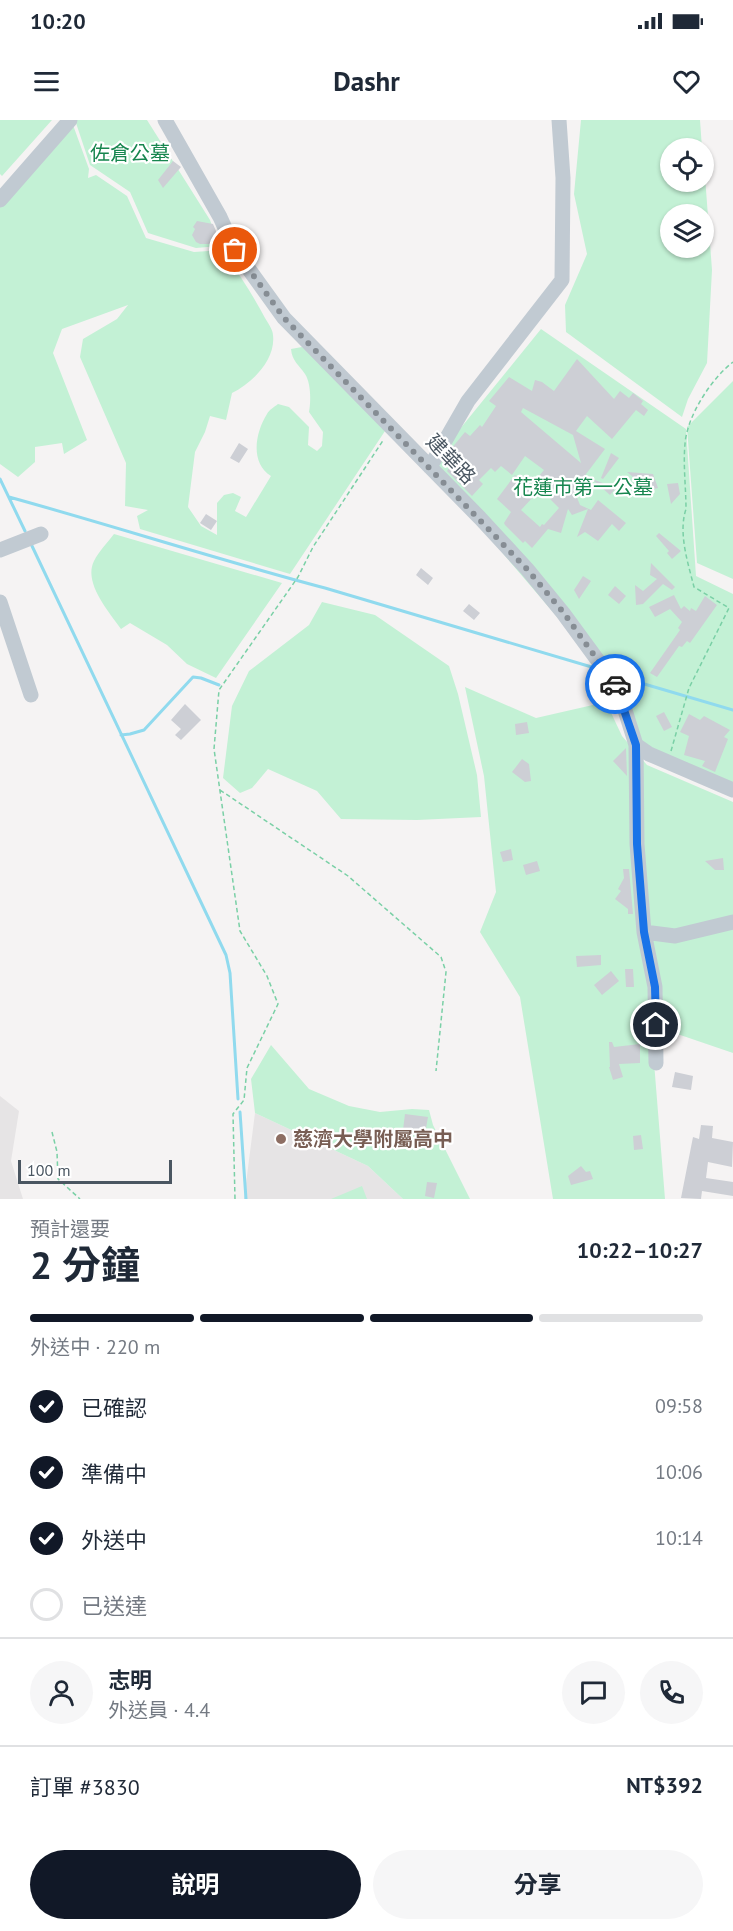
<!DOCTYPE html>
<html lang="zh-TW">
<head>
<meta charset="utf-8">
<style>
	:root { --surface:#fff; --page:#f6f6f7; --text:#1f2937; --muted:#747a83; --line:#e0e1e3; --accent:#111827 }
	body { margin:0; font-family:"PT Sans","Noto Sans TC",sans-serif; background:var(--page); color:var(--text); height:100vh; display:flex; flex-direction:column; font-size:22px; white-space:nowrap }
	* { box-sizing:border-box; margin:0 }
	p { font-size:20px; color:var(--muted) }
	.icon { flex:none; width:33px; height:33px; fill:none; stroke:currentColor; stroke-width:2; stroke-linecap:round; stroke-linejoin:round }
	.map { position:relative; height:1079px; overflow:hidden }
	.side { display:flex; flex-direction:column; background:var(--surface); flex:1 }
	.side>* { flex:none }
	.fabs { position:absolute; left:660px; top:18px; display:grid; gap:12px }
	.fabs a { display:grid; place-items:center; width:54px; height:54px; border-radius:50%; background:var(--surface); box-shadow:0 2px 4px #0004; font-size:30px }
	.scale { position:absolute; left:18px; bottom:15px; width:154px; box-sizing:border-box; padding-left:6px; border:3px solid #4a5661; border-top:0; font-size:16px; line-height:21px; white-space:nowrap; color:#4a5661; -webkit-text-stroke:4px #fff; paint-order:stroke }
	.pin { position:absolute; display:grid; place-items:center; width:51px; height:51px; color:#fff; margin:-26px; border:3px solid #fff; border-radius:50%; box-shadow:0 2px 6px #0007 }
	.courier { position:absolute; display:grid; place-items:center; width:60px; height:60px; margin:-30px; border:4px solid #1a73e8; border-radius:50%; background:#fff; color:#222; box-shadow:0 2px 8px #0007 }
	.summary em { font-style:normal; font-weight:700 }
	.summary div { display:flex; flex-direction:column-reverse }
	.summary { display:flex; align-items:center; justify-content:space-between; height:102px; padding:0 30px }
	h1 { font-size:39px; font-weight:700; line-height:45px }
	.bar { display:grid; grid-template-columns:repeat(4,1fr); gap:9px 6px; align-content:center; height:72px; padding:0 30px }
	.bar i { height:8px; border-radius:4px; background:var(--line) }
	.bar .current { background:var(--accent) }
	.bar p { grid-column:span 4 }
	.line { display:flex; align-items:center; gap:15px; padding:0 30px; border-top:2px solid var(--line) }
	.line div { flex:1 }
	.round { display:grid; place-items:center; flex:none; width:63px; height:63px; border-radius:32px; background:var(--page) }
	ol { padding:0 30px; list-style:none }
	li { display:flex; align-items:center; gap:18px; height:66px }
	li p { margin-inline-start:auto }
	li .icon { padding:6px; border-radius:50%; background:var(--accent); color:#fff; stroke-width:4 }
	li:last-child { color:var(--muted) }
	li i { width:33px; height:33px; border:3px solid var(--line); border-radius:50% }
	.cta { display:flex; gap:12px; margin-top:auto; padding:12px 30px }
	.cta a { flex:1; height:69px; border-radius:36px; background:var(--accent); color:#fff; font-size:24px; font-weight:700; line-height:69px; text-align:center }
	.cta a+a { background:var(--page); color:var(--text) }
	.status { display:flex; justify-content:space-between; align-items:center; height:42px; padding:0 30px; background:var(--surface); direction:ltr }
	.status svg { height:16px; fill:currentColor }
	header { display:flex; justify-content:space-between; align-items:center; height:78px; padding:0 30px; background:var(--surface); font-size:27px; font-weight:700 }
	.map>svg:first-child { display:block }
	.education { fill:#e6e4e5 }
	.green { fill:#c3f1d5; fill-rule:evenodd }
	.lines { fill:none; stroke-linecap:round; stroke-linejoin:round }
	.stream { stroke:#90daee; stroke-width:3 }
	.building { fill:#cdcfd5; fill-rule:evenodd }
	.path { stroke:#7ad0a6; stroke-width:1.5; stroke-dasharray:4.5 3; stroke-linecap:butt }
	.minor { stroke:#c1cad2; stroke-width:15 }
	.done { stroke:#868d94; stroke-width:6; stroke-dasharray:0 10.8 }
	.route { stroke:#1a73e8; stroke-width:8 }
	.education-dot { fill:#8d6e63; stroke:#fff; stroke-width:2 }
	.labels { text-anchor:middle; stroke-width:4.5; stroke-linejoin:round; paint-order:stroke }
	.park-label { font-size:20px; fill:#17864f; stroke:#fff }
	.street-label { font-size:20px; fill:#4a5661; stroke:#fff }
	.education-label { font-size:20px; font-weight:bold; fill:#785e54; stroke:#fff; text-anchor:start }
</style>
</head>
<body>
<div class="status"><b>10:20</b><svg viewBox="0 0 49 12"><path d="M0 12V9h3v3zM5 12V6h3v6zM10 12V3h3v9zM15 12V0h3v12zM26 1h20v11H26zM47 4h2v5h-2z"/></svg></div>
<header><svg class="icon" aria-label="menu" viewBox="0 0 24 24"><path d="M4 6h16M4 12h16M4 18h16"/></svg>Dashr<svg class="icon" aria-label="heart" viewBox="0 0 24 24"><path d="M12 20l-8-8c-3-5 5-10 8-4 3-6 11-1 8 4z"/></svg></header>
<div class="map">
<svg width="733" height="1079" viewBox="0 0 733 1079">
	<rect width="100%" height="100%" fill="#f5f3f3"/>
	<path class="education" d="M0,976l19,15 -8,50 12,38h-23z
		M255,993l113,53 35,33h-159z"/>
	<path class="green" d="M0,0h52l-50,56 -2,-2z
		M75,0h72l63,100 9,26 -23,2 -48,-15 -18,-41 -40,-27z
		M581,0h119l2,28h-32v34h34v-19l8,107 -5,93 -19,36 -6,18 -116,-85 -1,-27 22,-51 -13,-60zM670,94h34v34h-34z
		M73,5l16,44 -1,9 8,-3 31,21 19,42 48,14 29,-2c15,23 30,45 42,68 3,5 8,12 8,17 3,25 -21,48 -41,58l-6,27 -16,-4 -5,16 -10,20 -7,55 13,19 16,9v-32l7,-8 9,-2 8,4 -6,14 11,6 25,-41c-21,-13 -16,-43 -4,-62 2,-4 7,-7 11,-10l11,3 20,20 -1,18 9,6 5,-5 1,-14 -14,-20c2,-11 2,-29 -4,-38 -6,-9 -13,-13 -14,-25l11,-2 17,13 68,68 -97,146 -150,-45 -3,-13 11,-6 -23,-4 1,-43 -46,-106 3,-18 34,-20 11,-14 -66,24 -9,24 34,87 -23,14 -2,-11 -27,4v15l-17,15 -18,-13v-260z
		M541,209l145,100 10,147 37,18v192l-87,-39 -10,-10 -24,-56 -183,-214z
		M733,261v198l-36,-16 -10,-136z
		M114,414l168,49 -66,95 -29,-14 -20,-19 -37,-22 -9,6c-12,-17 -38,-46 -27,-68 5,-10 14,-19 20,-27z
		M322,482l53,13 74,51 9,28 19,81 4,42 -64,3 -76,-1 -24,-28 -49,-22 -16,19 -12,5 -17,-15 9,-72 17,-35 60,-46z
		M465,567l71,31 70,-16 16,34 25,29 86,37v251l-82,-28 14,174h-112l-33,-202 -40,-65 16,-40 -12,-116z
		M271,925l38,44 40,17 31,6 32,-3 17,1 4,15 37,74h-67l-35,-33 -113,-53 -4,-34z
		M362,1066l5,13h-36z"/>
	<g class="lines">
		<path class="stream" d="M0,359l25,52
			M9,377c105,29 210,63 316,91l270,80
			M32,426l194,409 4,18 8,126
			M617,556l116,34
			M121,615l9,-1 14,-4 49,-53 8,1 18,7
			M240,992l6,87"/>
	</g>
	<path class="building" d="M173,41l8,6 -18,21 -5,-8z
		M197,101l16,3 3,7 -1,13h-15l-4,-2 -4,-7 3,-6 -2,-2z
		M577,239l37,40 6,-8 9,7 4,-5 10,8 -2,3 7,6 -4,6 -8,-6 -24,29 -25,-23 -11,15 29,18 -31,41 6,15 11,5 7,-10 28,23 -7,8 -7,-7 -14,17 -13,-9 -8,5 11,-28 -16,6 -4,-6 -7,24 -13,-4 -16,19 -7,-7 -2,2 -18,-18 -1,-2 7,-11 -14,-13 18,-24 19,21 -13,14 19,17 2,-3 2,1 15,-17 -9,-9 6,-8 -17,-15 5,-6 -19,-14 -13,19 -11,-9 -6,6 -4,-4 -12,12 4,4 -11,12 -25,-25 12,-15 -8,-7 14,-17 5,4 10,-11 2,2 14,-21 -7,-5 20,-24 23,14 3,-11 7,2 12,9zM523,288l50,27 8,28 -60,-51z
		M239,323l9,6 -9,14 -9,-5z
		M611,333l8,5 -16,21 -2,-1z
		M627,352l26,2 5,14 -11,3 -3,-8 -1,2z
		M592,359l24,9 -6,7z
		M678,363l2,11 -9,10 -4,-20z
		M206,394l11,7 -6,9 -11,-7z
		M659,413l22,18 -9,8 -5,-6 2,-2 -13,-15z
		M651,443l24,24 -3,3 -9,-6 -20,20 -7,1 -1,-20 8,6 14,-12 -7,-4z
		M421,448l12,10 -5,7 -12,-10z
		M583,456l8,5 -12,18 -5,-9z
		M615,466l11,10 -7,8 -11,-9z
		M674,475l7,14 3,-3 6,5 1,-3 5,3 9,-15 12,9 -27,38 -3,-2 -5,6 -3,-1 -22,31 -7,-4 30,-43 -2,-2 4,-6 -12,-13 -15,8 -6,-10z
		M469,484l11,9 -6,7 -11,-9z
		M185,584l16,16 -20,20 -6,-5 6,-6 -10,-9z
		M664,592l8,15 -8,4 -8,-15z
		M689,594l11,6 4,-4 26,14 -6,7 4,2 -13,33 -13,-6 3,-5 -21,-6 5,-19 -9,-4z
		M527,602l2,11 -13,2 -1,-11z
		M626,628l1,28 -14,-15z
		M522,639l7,5 2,17 -6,1 -13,-10z
		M511,729l2,11 -10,2 -3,-10z
		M723,738l1,12h-9l-10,-9z
		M537,741l3,10 -14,4 -3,-10z
		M623,749h6l4,45h-5v-5l-13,-10 6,-8 -3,-2 6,-11z
		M601,835v10l-24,2 -1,-11z
		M625,849h8l1,18h-8z
		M611,851l8,10 -17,14 -8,-10z
		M609,922h3l2,5 26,-3v19l-21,1 4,13 -10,3 -4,-13h1z
		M675,952l18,4 -2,14 -19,-3z
		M405,994l23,3 -3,17 -22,-4z
		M701,1005l12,1 -1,12 21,4 -1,25 -24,-5 -2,16 27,4v14l-31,-5 -1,8 -20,-1 12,-61 6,2z
		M641,1015l2,14 -9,1 -1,-14z
		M581,1046l5,6 4,-1 3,8 -22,6 -3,-9z
		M427,1062l10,1 -3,15 -9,-2z"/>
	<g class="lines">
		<path class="path" d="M671,631l18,-63 40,-80 -35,-21c-6,-24 -16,-54 -8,-78 0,-21 -3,-44 -1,-65 2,-28 26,-65 48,-82
			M220,670l128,86 93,81 5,15 -10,99
			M52,1012l5,20 1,27 22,20
			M235,1079l-2,-85 11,-14 3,-32 31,-64 -11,-28 -27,-45 -26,-182 5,-59 79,-113 15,-30 71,-108"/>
		<path class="minor" d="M165,0l55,97 15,33 49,68 196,200 47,51 36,44 55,75 18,57 13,9 84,36
			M0,80l70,-80
			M430,347l38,-66 94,-121 1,-102 -4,-58
			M0,430l41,-16
			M0,482l31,93
			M636,625l1,99 7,88 11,55 1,76
			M644,812l31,4 58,-14"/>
	</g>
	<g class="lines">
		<path class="done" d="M235,130l49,68 243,251 36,43 52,72"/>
		<path class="route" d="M615,564l21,61 1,99 7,88 11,55 1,38"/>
	</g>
	<circle class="education-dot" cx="281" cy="1019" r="6"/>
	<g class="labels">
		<g class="park-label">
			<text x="130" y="40">佐倉公墓</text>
			<text x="583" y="374">花蓮市第一公墓</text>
		</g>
		<g class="street-label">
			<text transform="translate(451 339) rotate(46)" y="7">建華路</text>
		</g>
		<g class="education-label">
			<text x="293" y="1026">慈濟大學附屬高中</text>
		</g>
	</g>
</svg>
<div class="fabs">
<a><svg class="icon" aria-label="locate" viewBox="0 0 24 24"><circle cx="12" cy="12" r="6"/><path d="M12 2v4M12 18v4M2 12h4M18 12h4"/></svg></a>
<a><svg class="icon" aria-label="layers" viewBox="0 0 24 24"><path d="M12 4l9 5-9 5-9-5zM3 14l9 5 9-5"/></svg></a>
</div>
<div class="scale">100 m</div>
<div class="pin" style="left:235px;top:130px;background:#ea580c"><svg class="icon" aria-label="bag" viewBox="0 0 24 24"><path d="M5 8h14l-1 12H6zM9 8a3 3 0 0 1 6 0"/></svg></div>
<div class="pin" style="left:656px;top:905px;background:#1f2937"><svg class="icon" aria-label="home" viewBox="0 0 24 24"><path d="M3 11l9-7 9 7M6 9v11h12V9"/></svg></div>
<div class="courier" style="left:615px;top:564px"><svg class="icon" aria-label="car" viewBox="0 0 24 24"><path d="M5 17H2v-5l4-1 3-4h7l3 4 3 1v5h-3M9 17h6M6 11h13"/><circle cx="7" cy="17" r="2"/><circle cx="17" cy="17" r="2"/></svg></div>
</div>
<section class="side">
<div class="summary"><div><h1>2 分鐘</h1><p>預計還要</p></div><em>10:22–10:27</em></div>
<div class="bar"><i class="current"></i><i class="current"></i><i class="current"></i><i></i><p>外送中 · 220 m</p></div>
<ol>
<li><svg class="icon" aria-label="check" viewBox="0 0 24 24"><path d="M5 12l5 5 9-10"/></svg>已確認<p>09:58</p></li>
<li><svg class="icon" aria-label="check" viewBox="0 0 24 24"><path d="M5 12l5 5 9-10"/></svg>準備中<p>10:06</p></li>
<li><svg class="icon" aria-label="check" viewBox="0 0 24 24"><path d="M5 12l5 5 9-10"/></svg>外送中<p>10:14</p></li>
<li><i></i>已送達</li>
</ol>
<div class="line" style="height:108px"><a class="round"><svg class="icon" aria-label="person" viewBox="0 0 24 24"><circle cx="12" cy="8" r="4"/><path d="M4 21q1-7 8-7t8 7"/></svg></a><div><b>志明</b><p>外送員 · 4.4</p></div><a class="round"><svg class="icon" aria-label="chat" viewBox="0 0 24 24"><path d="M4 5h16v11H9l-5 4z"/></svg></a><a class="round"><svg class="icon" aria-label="phone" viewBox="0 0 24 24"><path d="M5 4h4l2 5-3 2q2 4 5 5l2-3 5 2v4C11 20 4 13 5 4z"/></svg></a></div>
<div class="line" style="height:78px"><div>訂單 #3830</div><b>NT$392</b></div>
<div class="cta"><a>說明</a><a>分享</a></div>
</section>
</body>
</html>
